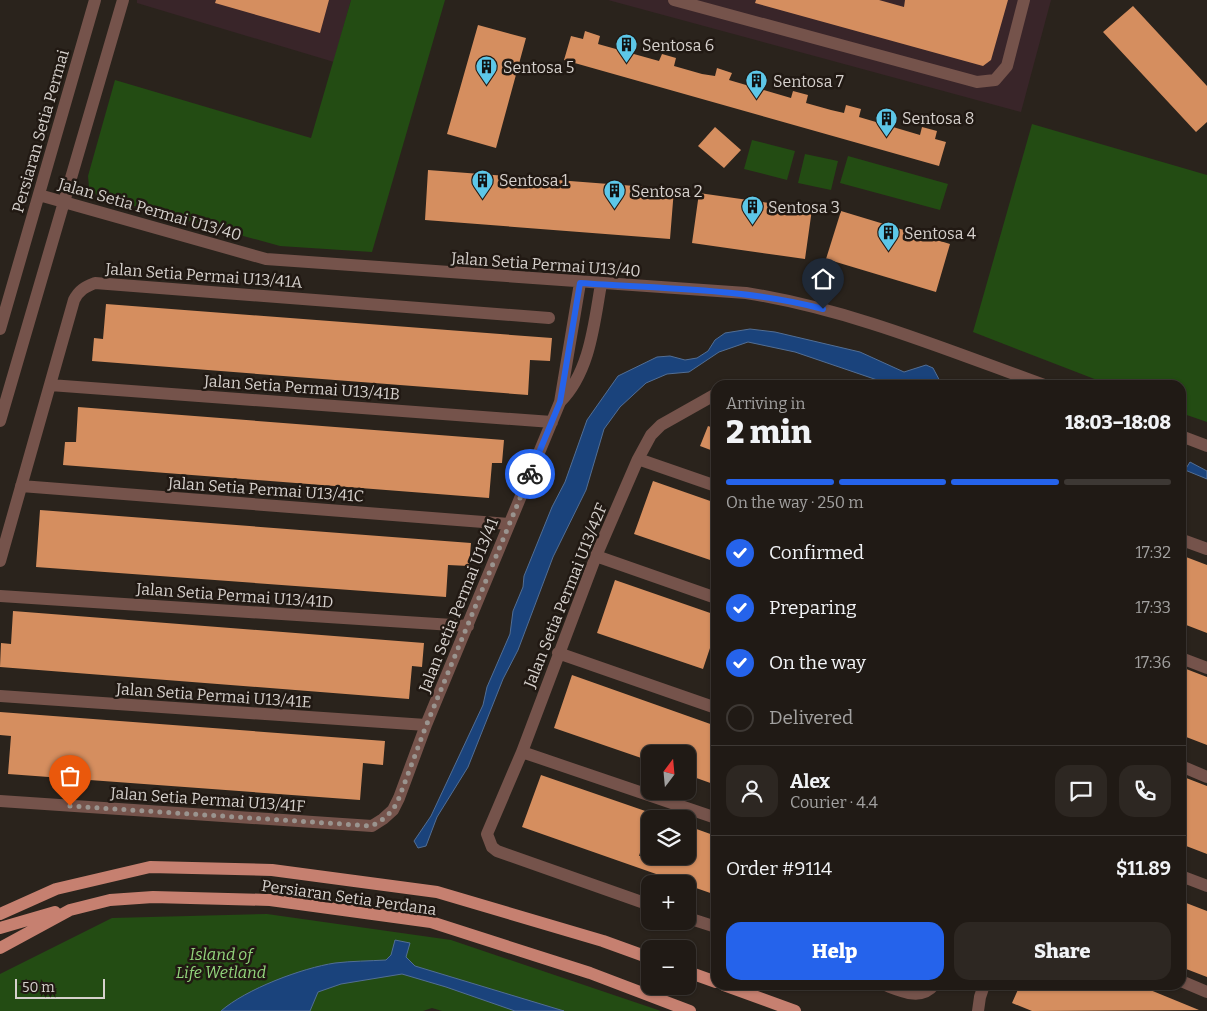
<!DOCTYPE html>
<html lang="en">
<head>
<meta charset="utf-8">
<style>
	:root { --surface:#201a15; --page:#2d2722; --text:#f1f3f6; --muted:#a2a1a0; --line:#3d3834; --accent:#2563eb }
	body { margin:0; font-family:Bitter,serif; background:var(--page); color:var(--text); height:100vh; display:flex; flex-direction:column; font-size:19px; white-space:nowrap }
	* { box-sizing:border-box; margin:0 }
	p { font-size:16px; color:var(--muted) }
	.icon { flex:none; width:28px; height:28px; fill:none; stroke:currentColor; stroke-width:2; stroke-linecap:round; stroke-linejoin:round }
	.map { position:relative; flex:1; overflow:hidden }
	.drawer { position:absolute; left:711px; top:380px; width:475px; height:610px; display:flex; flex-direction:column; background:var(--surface); border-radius:15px; box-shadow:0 1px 4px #0004,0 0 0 1px var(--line) }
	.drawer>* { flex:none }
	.needle { width:32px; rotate:16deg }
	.controls { position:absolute; left:641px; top:745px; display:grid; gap:10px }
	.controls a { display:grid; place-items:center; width:55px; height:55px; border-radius:10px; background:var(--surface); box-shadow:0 1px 4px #0004,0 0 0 1px var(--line); font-size:25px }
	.scale { position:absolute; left:15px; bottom:12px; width:90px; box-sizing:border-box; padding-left:5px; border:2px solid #d6d1cd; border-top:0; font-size:14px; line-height:18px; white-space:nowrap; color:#d6d1cd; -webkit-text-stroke:4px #211913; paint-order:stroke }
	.pin { position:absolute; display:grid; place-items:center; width:42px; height:42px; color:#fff; margin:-51px -21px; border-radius:50% 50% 50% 0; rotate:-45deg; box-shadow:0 0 5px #0007 }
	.pin .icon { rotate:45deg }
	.courier { position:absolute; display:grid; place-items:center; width:50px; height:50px; margin:-25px; border:4px solid #2563eb; border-radius:50%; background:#fff; color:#222; box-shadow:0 1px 6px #0007 }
	.summary em { font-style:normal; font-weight:800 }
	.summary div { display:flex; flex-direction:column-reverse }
	.summary { display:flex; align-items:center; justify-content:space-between; height:85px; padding:0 15px }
	h1 { font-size:32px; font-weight:800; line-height:38px }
	.bar { display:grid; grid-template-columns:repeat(4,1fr); gap:8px 5px; align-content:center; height:60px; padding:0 15px }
	.bar i { height:6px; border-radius:4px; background:var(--line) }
	.bar .on { background:var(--accent) }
	.bar p { grid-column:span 4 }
	.line { display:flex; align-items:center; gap:12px; padding:0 15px; border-top:1px solid var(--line) }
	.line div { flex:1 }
	.round { display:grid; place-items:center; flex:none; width:52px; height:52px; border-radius:15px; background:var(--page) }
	ol { padding:0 15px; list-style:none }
	li { display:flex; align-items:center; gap:15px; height:55px }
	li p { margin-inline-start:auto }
	li .icon { padding:5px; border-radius:50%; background:var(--accent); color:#fff; stroke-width:4 }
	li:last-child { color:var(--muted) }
	li i { width:28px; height:28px; border:2px solid var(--line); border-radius:50% }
	.cta { display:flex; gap:10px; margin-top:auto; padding:10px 15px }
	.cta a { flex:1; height:58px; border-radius:15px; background:var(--accent); color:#fff; font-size:20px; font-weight:800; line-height:58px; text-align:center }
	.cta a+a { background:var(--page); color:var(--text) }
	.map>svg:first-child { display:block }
	.commercial { fill:#392529 }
	.green { fill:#234c13 }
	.water { fill:#1a437c; stroke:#526e94 }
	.building { fill:#d58e5f }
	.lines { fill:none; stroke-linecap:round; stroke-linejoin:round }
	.minor { stroke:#75534b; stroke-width:12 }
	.major { stroke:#c68070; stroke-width:12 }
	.done { stroke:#9a948f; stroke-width:5; stroke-dasharray:0 9 }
	.route { stroke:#2563eb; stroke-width:6 }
	.labels { text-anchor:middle; stroke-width:5; stroke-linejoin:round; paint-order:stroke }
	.poi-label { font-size:16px; fill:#d6d1cd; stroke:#211913; text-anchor:start }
	.street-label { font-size:16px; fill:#d6d1cd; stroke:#211913 }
	.park-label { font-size:16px; font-style:italic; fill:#92d57c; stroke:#211913 }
</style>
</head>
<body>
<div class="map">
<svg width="1207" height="1011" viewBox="0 0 1207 1011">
	<rect width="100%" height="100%" fill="#2a231c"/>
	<path class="commercial" d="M137,0h214l-17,62 -197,-59z
		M608,0h443l-30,112z"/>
	<path class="green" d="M351,0h94l-73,252 -92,-6 -182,-50 -9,-9 -1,-11 27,-96 196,58z
		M1032,124l175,51v247l-26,-9v-28h-71l-137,-53z
		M752,140l43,11 -8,29 -43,-11z
		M805,154l33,7 -7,29 -33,-7z
		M848,156l100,28 -8,26 -100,-27z
		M267,914l184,26 210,71h-219l-10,-3 -9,3h-423v-37l112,-56z"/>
	<path class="water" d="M750,329l25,3 85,20 44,20 22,-7 7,3 9,17h-50l-97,-33 -47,-10 -29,10 -30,20 -22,2 -21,9 -26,24 -16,22 -18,61 -33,67 -35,93 -15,29 -35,88 -31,50 -11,29 -8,2 -4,-7 17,-25 52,-111 4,-18 23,-53 3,-23 10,-24 1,-11 28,-69 13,-25 22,-62 31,-44 39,-19 13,-1 15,4 12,-2 11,-7 7,-11 10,-7z
		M1190,462l17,9v8l-22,-9z
		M395,940l15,3 -4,14 9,9 149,45h-49l-69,-24 -44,-13 -61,10 -23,8 -8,19h-89c25,-22 81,-43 114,-48 17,-2 34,-2 51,-3l5,-5z"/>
	<path class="building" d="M216,0h113l-9,33 -105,-30z
		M756,0h123l25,7 1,-7h103l-17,60 -8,6 -228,-63z
		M1133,6l74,80v36l-11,10 -93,-100z
		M478,25l48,13 -30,110 -49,-14z
		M585,31l15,5 -2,8 61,17 3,-7 14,4 -2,8 28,8 13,2 2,-8 15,5 -3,7 62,18 2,-7 15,4 -2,8 25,7 13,3 2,-8 15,4 -2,8 61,18 2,-8 15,4 -2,8 11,3 -7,24 -375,-106 7,-24 12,3z
		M715,127l26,23 -17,18 -26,-22z
		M428,170l246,19 -4,50 -245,-19z
		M699,193l113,16 -7,50 -113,-16z
		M841,211l109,33 -14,48 -110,-33z
		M106,304l446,34 -2,23 -20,-1 -2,35 -436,-34 2,-23 9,1z
		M78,407l426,33 -2,23h-10l-3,35 -426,-33 2,-23h11z
		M708,426l8,3v23l-16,-6z
		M653,481l63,22v59l-82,-28z
		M40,510l431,33 -2,23 -21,-1 -2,32 -410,-30z
		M1186,557l21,8v68l-26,-10v-54z
		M615,580l101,35v15l-13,39 -106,-36z
		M13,611l411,32 -2,24 -10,-1 -3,33 -409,-32 1,-24 10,1z
		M1181,667l26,10v68l-26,-10z
		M572,675l144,51v59l-28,-10v-21h-38v7l-96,-33z
		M0,712l385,29 -2,24 -20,-2 -3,37 -352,-26 3,-38 -11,-1z
		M541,775l113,39 -4,5 -11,37h31l18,6v-36l28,10v59l-194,-68z
		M1181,776l26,10v68l-26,-10z
		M1181,901l26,10v66l-26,-10z
		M1020,985h118l61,25 -167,1 -20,-8z"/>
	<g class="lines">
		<path class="minor" d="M674,0l303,82 18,-2 12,-14 17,-66
			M39,195l227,64 480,34c103,16 201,57 298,92
			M0,329l95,-329
			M50,385l502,37
			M560,402c30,-30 34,-78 41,-118
			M0,421l123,-421
			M1181,436l26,10
			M638,459l78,27
			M21,486l488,38
			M1185,541l22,8
			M596,556l120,42
			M0,561l74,-261c5,-10 11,-13 21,-17l454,35
			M0,596l468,30
			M558,653l158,55
			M1181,658l26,10
			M0,696l426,29
			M522,752l194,66
			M1181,766l26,11
			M0,801l372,25 11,-7 10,-9 6,-12 27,-73 134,-323 20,-119
			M1181,876l26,10
			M650,905l-153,-54 -5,-4 -5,-13 35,-82 74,-196 42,-97 13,-24 10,-10 55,-31
			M688,918l28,9
			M1181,981l26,11
			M885,985c16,6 36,16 49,0
			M978,1011l2,-14 4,-12"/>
		<path class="major" d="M0,914l56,-25 94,-22 122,3 165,22 166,49 47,17
			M0,928l55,-16
			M0,948l70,-38 40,-10 43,-3 117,3 161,22 159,51 100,38
			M688,972l28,10
			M724,985l71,26"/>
	</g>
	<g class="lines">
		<path class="done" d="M70,806l302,20 11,-7 10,-9 6,-12 27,-72 104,-252"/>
		<path class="route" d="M530,474l30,-72 20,-119c81,6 164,5 243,26"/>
	</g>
	<defs>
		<symbol id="building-pin" viewBox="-11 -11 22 30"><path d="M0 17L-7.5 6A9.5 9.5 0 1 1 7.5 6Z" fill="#5dc7e8" stroke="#211913"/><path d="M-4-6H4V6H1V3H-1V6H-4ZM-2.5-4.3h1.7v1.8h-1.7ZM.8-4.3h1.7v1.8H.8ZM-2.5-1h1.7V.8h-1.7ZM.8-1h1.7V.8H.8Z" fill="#111"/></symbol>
	</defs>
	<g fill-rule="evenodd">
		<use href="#building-pin" x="614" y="32" width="25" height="34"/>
		<use href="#building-pin" x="474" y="54" width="25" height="34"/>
		<use href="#building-pin" x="744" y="68" width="25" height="34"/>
		<use href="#building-pin" x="874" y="106" width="25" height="34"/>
		<use href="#building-pin" x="470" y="168" width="25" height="34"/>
		<use href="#building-pin" x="602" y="178" width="25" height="34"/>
		<use href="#building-pin" x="740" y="194" width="25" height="34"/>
		<use href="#building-pin" x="876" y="220" width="25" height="34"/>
	</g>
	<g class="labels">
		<g class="poi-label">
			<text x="642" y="51">Sentosa 6</text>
			<text x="503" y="73">Sentosa 5</text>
			<text x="773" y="87">Sentosa 7</text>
			<text x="902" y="124">Sentosa 8</text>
			<text x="499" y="186">Sentosa 1</text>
			<text x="631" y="197">Sentosa 2</text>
			<text x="768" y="213">Sentosa 3</text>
			<text x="904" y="239">Sentosa 4</text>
		</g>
		<g class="street-label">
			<text transform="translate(40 131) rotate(-74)" y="6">Persiaran Setia Permai</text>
			<text transform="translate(150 209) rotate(16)" y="6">Jalan Setia Permai U13/40</text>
			<text transform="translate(546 264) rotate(4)" y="6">Jalan Setia Permai U13/40</text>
			<text transform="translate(204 275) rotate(4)" y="6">Jalan Setia Permai U13/41A</text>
			<text transform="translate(302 387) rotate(4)" y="6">Jalan Setia Permai U13/41B</text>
			<text transform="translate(266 489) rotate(4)" y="6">Jalan Setia Permai U13/41C</text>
			<text transform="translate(235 595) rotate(4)" y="6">Jalan Setia Permai U13/41D</text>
			<text transform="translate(565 595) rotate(-68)" y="6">Jalan Setia Permai U13/42F</text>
			<text transform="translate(458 605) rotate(-68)" y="6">Jalan Setia Permai U13/41</text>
			<text transform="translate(214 695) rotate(4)" y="6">Jalan Setia Permai U13/41E</text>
			<text transform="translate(208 799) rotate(4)" y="6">Jalan Setia Permai U13/41F</text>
			<text transform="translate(349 897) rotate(8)" y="6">Persiaran Setia Perdana</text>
		</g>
		<g class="park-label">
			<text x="221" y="960">Island of<tspan x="221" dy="18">Life Wetland</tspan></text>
		</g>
	</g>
</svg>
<div class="controls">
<a><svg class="needle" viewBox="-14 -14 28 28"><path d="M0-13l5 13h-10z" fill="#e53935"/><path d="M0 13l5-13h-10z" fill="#a2a1a0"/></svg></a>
<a><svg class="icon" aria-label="layers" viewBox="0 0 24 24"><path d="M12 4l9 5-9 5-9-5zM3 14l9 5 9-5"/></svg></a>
<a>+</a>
<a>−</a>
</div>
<div class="scale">50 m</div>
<div class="pin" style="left:70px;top:806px;background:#ea580c"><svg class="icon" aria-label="bag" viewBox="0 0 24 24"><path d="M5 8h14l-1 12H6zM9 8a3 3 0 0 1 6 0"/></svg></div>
<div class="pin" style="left:823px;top:309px;background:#1f2937"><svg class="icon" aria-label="home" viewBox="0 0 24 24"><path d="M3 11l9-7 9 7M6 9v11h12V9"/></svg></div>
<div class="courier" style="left:530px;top:474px"><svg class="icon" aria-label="bike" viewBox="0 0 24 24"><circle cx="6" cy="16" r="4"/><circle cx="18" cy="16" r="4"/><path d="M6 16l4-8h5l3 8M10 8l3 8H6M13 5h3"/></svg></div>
<section class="drawer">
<div class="summary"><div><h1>2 min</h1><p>Arriving in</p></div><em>18:03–18:08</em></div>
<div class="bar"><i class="on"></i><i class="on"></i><i class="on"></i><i></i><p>On the way · 250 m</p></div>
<ol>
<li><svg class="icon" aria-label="check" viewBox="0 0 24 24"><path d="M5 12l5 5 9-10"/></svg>Confirmed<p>17:32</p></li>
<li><svg class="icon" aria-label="check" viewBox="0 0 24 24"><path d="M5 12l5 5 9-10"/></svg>Preparing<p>17:33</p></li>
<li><svg class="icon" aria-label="check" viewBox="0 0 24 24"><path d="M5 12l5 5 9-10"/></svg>On the way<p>17:36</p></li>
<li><i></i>Delivered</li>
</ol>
<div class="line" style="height:90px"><a class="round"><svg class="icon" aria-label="person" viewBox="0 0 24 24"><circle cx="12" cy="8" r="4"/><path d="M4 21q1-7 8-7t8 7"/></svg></a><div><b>Alex</b><p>Courier · 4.4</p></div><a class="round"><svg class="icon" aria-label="chat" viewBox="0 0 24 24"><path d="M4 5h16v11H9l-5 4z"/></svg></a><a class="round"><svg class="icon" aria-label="phone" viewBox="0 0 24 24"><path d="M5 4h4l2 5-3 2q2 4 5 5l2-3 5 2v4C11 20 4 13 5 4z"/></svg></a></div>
<div class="line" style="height:65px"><div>Order #9114</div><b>$11.89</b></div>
<div class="cta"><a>Help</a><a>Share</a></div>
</section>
</div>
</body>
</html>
